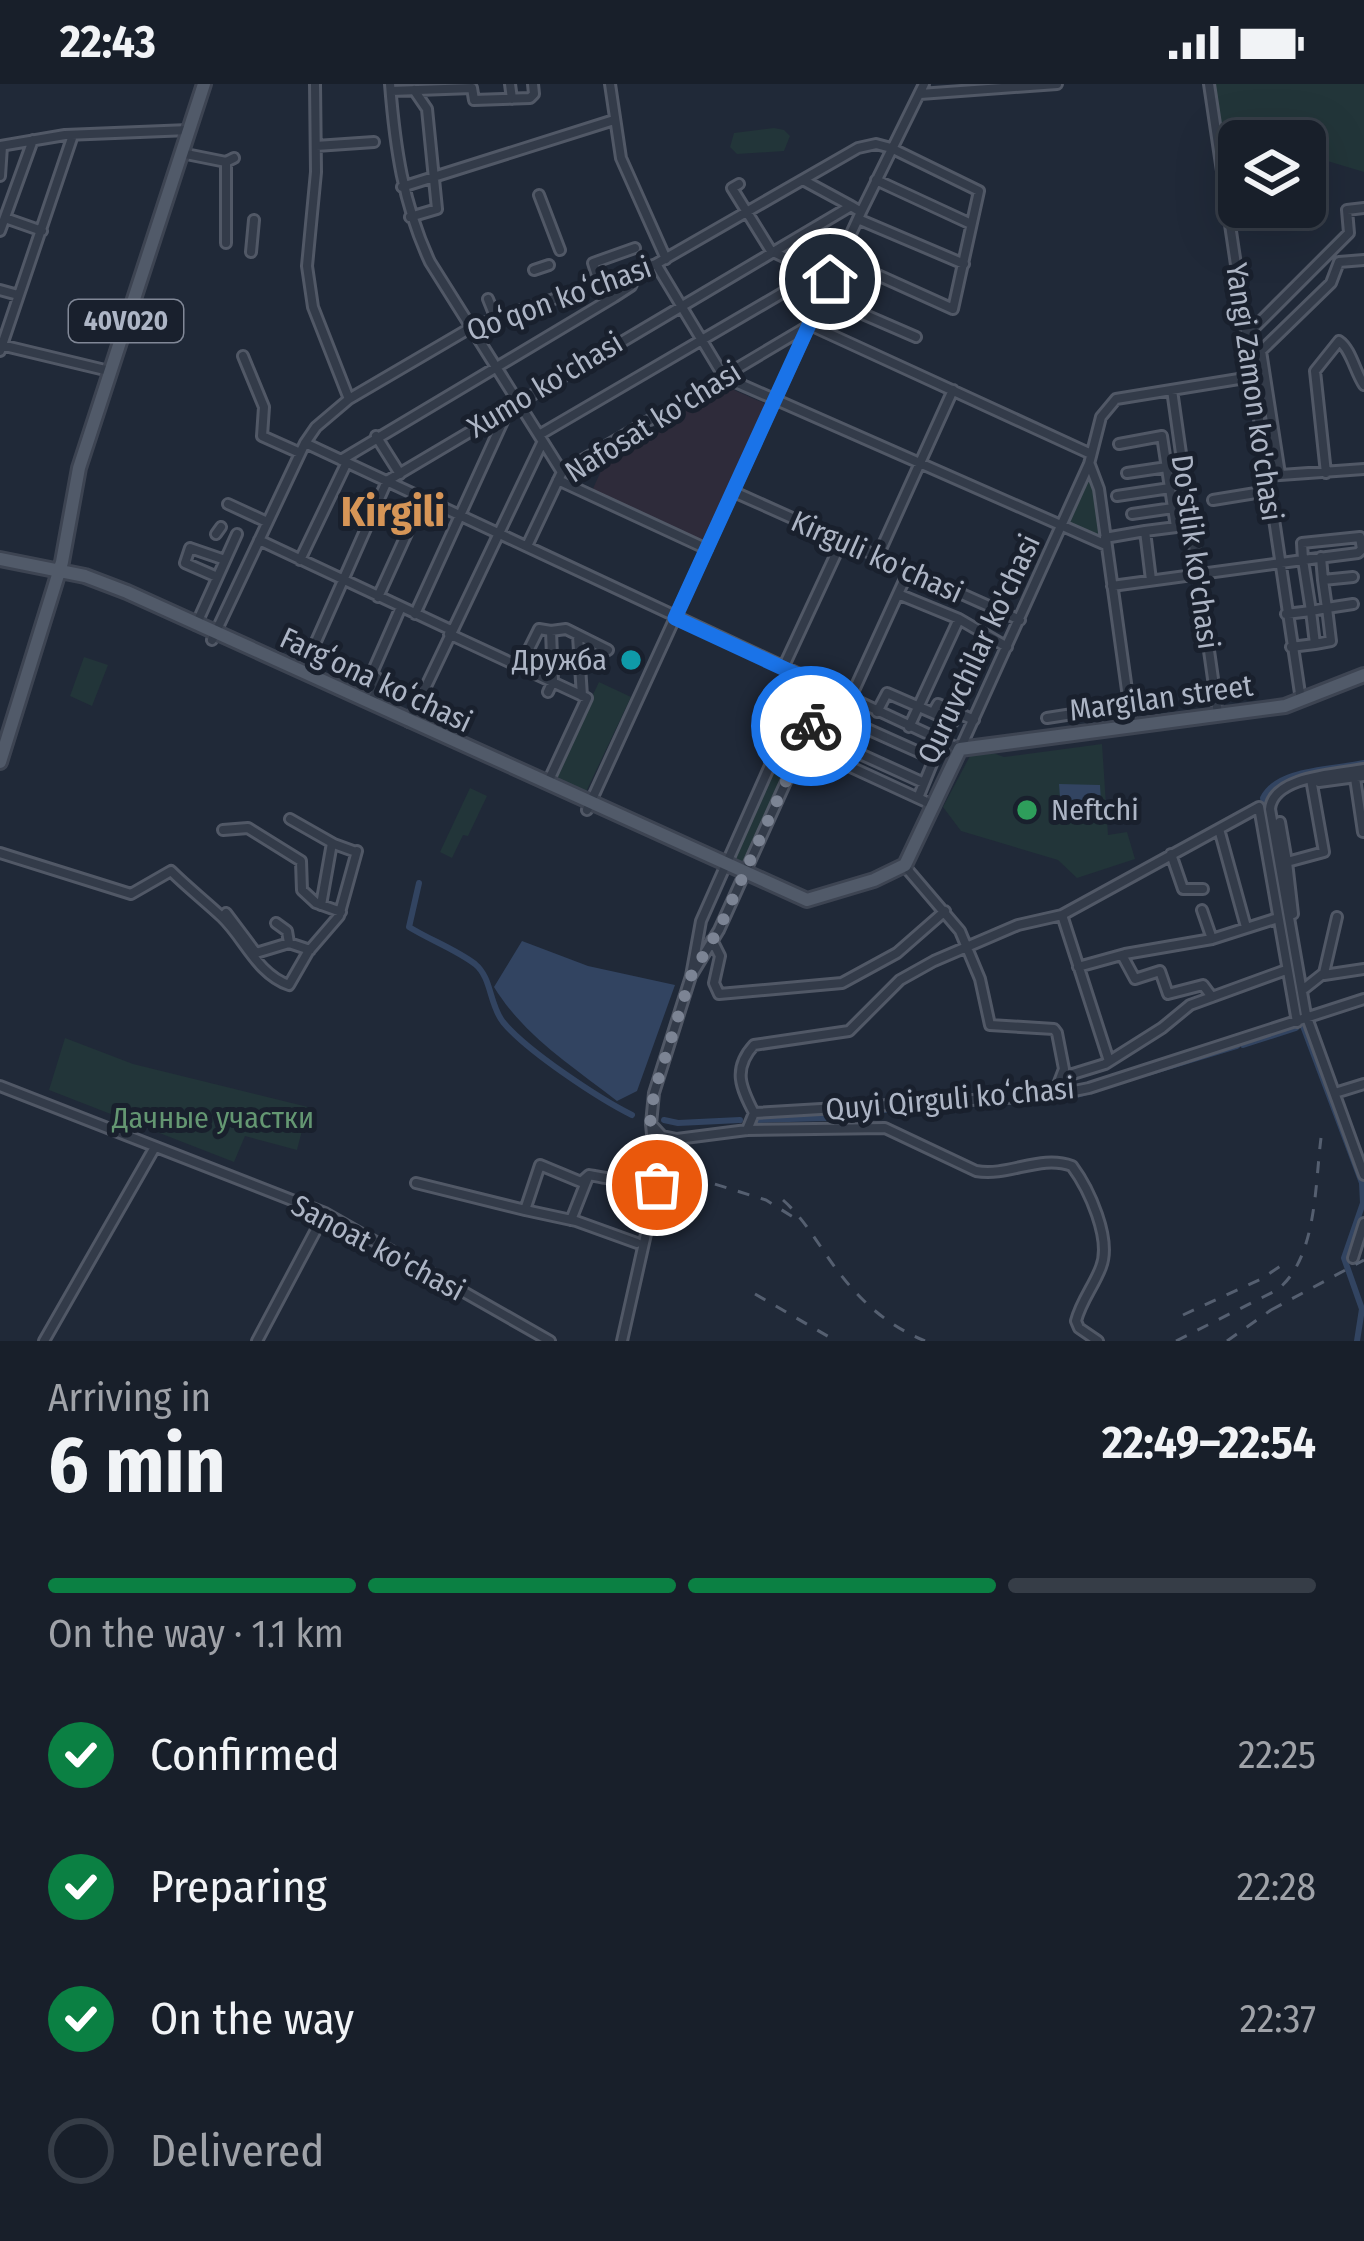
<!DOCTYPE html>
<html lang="en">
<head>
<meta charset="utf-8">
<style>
	:root { --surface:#181f2a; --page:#212732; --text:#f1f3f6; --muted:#9fa2a8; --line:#363d47; --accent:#0b8043 }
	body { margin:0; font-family:"Fira Sans Condensed",sans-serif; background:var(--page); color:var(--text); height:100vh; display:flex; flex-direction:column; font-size:45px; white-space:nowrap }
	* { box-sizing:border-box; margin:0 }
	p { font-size:39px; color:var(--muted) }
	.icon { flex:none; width:66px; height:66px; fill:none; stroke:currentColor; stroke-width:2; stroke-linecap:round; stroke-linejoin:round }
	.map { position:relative; height:1257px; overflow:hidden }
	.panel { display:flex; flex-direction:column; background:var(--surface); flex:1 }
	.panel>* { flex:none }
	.tools { position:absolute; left:1218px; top:36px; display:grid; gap:24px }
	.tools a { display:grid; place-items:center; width:108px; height:108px; border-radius:18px; background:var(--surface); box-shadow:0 12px 48px #0002,0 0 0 3px var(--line); font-size:60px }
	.pin { position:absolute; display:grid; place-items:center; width:102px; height:102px; color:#fff; margin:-51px; border:6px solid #fff; border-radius:50%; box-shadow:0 3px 12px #0007 }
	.courier { position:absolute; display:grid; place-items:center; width:120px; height:120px; margin:-60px; border:9px solid #1a73e8; border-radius:50%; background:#fff; color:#222; box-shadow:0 3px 15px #0007 }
	.overview em { font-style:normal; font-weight:700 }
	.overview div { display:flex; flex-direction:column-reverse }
	.overview { display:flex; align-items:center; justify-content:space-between; height:204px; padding:0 48px }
	h1 { font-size:78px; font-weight:700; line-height:90px }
	.bar { display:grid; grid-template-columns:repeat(4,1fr); gap:18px 12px; align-content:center; height:144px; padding:0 48px }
	.bar i { height:15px; border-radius:9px; background:var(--line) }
	.bar .active { background:var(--accent) }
	.bar p { grid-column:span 4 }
	ol { padding:0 48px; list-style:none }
	li { display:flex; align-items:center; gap:36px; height:132px }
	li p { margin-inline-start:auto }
	li .icon { padding:12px; border-radius:50%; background:var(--accent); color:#fff; stroke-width:4 }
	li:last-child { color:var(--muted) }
	li i { width:66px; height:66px; border:6px solid var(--line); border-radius:50% }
	.status { display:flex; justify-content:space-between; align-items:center; height:84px; padding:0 60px; background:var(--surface); direction:ltr }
	.status svg { height:33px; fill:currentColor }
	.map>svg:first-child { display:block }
	.medical { fill:#2e2b3a }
	.green { fill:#223539 }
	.water { fill:#324461 }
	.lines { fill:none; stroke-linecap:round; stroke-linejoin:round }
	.canal { stroke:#324461; stroke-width:6 }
	.minor-casing { stroke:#515866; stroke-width:14 }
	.major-casing { stroke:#3d4452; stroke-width:18 }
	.minor { stroke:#333b49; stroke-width:8 }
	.major { stroke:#515a69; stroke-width:12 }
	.rail { stroke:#555f70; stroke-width:3; stroke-dasharray:12 12; stroke-linecap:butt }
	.done { stroke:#7c8494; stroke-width:12; stroke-dasharray:0 21.6 }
	.route { stroke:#1a73e8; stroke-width:15 }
	.culture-dot { fill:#0f9aa8; stroke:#19202d; stroke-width:4.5 }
	.leisure-dot { fill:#2e9e5b; stroke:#19202d; stroke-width:4.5 }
	.labels { text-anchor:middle; stroke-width:10; stroke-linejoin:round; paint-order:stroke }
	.shield { fill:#19202d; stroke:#818897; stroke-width:3 }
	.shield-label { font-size:27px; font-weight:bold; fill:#adb5c5 }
	.street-label { font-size:30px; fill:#adb5c5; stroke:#19202d }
	.poi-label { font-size:30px; fill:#adb5c5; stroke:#19202d; text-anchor:end }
	.park-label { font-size:30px; fill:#649772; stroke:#19202d }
	.district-label { font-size:42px; font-weight:bold; fill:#d69557; stroke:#19202d }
</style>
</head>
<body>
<div class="status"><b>22:43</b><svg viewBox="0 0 49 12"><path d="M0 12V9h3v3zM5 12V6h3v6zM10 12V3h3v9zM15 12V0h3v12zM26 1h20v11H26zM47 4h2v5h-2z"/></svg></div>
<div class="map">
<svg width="1364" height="1257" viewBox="0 0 1364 1257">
	<rect width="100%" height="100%" fill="#202938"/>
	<path class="medical" d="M725,302l43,19 -65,138 -112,-50 16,-35z"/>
	<path class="green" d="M1214,0h150v88l-50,-15 2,-10 -11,-2v-4l-86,-11z
		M774,44l10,2 6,6 -6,15 -47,3 -7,-7 4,-14z
		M1089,389l9,16 6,44 -9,4 -29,-13z
		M84,573l24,8 -16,41 -22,-10z
		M599,598l32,15 -47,99 -32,-16z
		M799,617l20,9 -72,159 -20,-10z
		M1102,660l6,91 19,-3 8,27 -58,19 -19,-18 -97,-29 -18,-24 27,-51 23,-3 11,4z
		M470,704l17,8 -19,40 -5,-1 -11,23 -12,-6z
		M65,954l68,26 175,43 -11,43 -52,-14 -11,26 -185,-72z"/>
	<path class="water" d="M1059,700l41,1 2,33 -26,2 -1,-10 -14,1z
		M522,857l66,25 87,19 -38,106 -20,10c-46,-36 -92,-64 -123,-114z"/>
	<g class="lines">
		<path class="canal" d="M419,799l-10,44c21,13 46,22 66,37 17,14 14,40 28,58 24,29 95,76 129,93
			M1243,961l53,-17
			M1148,989l89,-27
			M985,1018l70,-1 35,-10
			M664,1036l14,3 62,-3
			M755,1036l72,-2 79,-11
			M1357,1257l5,-32 -18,-51 19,-55 -1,-20 -59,-157 -40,-228c15,-30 71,-28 101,-35"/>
		<defs>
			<path id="minor" d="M315,0l1,88 -9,94 6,41 36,92
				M390,0c5,63 13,120 40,178l132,210
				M510,0l2,15
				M610,0l11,74 45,101
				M1209,0l92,616
				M391,7l81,-3 2,12 56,-2 4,-4 -1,-10
				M920,10l137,-10
				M0,62l65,-11 124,-5
				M316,62l58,-4
				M181,69l45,9
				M0,92l2,-30
				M803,96l48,26
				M876,96l95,44
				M739,100l-7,4 39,63 59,28
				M402,103l212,-67
				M539,111l21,55
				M410,133l27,-8 -10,-100 -13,-19
				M5,134l37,13
				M858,135l106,45
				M0,147l33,-91
				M226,159v-81l8,-4
				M251,168l3,-32
				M656,180l68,113 382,168
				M534,186l15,-5
				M600,201l-7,-22 42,-15
				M0,206l18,5
				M488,215l8,20
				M1246,252l103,-103 -2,-23 17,-2
				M1,261l104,25
				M0,267l73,-216
				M243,272l21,51 -2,29 38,17
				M1172,306l46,324
				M539,351l257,-150 120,52
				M376,352l24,38
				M305,359l655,306 129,-285 12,-47 15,-18 135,-22
				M1119,360l43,-8 14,91
				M341,376l273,-163 17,-11 6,-13
				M1090,381l9,24 33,237
				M1127,389l40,-6
				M1326,389l-11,-102 24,-30c12,8 16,31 25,44
				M1280,390l-19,-123 70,-68 8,-21 25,-2
				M1265,392l99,-7
				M558,396l149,69
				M734,408l286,128
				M1117,412l53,-8
				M1213,416l55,-9
				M228,420l39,18
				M1132,430l41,-6
				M216,450l5,-7
				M1105,454l40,-7
				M259,456l192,90
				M527,462l35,-74 248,-147 281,129
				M1321,473l2,23
				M877,474l76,-168
				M300,476l47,-98
				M217,493l-32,-14 5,-15 35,12
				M1151,496l-6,-49 47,-6
				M1112,502l191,-26 -1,-17 58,-6 2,12 -4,4 -55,7 8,51 16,-3 -4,-28 30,-3
				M898,510l61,25
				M378,513l45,-99
				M415,530l94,-206
				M1286,530l25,-3 4,33 16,-3 -4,-33 26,-4
				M196,541l41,-91
				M449,550l138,64 -39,84
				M578,552l4,60
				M212,556l93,-197 11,-16 33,-28 123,-72 184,-63 202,-116 18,-4 15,4 88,43 -26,118 -113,-51
				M314,562l73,-165 464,-275 10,6
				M1291,563l24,-3
				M520,583l19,-38 12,2
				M783,584l59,-127
				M808,596l-107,241 -10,55 28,-46 109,-241
				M380,597l-8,-8 29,-66
				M548,608l5,-11 -2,-50 15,-2 42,21
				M850,615l58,-127
				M371,620l9,-23 40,17
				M877,628l10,-19 46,20 5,-9 36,16
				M933,629l20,9 5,-10
				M1047,634l32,-5
				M409,638l133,-279
				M909,643l50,-108 48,28
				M803,661l130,60
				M1364,685c-27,5 -91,7 -94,40l36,206 58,160
				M1355,694l8,54
				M1319,698l45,-6
				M918,714l16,-39 -98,-44 -11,23 99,45
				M587,726l274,-598 63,-128
				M290,735l44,25 22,8
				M1280,738l7,40
				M1219,745l27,98
				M223,746l25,-2 53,33 1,29 14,13 25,9
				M0,769l131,41 40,-23c16,16 34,30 51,46 23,22 35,57 67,68l19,-33 31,-36 18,-65
				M1171,770l12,35h20
				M908,786l52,61 20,48 10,46 64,4 3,4 7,36 -10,26
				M321,821l11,-62
				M1202,826l10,29
				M226,829l30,40 33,-10 21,7
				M1293,830l-6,-52 37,-10 -13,-73
				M1062,831l47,146
				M276,839l11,8 2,12
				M712,856l8,16 -6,27 5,11 123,-11 55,-30 48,-42
				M1122,871l13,24 25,-8 8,23 35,-9 9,12
				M1078,883l47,-13 87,-15 66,-21
				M1324,891l40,-6
				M1305,904l19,-15 13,-56
				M1063,993l42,-13 57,-36 28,-23 96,-35
				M0,1002l325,127 225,128
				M1335,1009l29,-9
				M754,1029c-13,-25 -22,-44 0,-68l95,-14 51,-51 34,-19 84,-36 44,-10 197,-108 38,215
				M651,1040l11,12 15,3 70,-9 138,-2 91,43c33,6 64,-17 96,-5 17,23 40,73 29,101 -7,19 -20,34 -25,54l3,7 19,13
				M747,1046l7,-17 300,-18 35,-7 275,-89
				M656,1081l20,-25
				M416,1099l109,27 15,-45 41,17 8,-7c36,7 30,7 56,-20
				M525,1126l51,11 61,22
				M571,1136l17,-43
				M1353,1174l11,-35
				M44,1257l111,-194
				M257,1257l68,-128
				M622,1257l35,-156 -6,-61 3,-31 37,-117"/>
			<path id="major" d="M0,475l85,17 42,16 680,308 67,-20 31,-15 55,-116 325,-43 79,-31
				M0,678l62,-200 17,-94 125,-384"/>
		</defs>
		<use href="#minor" class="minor-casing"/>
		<use href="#major" class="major-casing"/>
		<use href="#minor" class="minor"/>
		<use href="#major" class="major"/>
		<path class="rail" d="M692,1093l74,23 27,17
			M783,1116c17,15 29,34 42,53 27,40 55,69 100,88
			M755,1210l81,47
			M1271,1226l93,-50
			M1183,1231l78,-36 21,-14
			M1176,1257l101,-51c40,-31 38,-106 44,-152
			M1227,1257l44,-31"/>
	</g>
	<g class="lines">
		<path class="done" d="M657,1101l-7,-61 4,-31 37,-117 28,-47 92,-203"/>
		<path class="route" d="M811,642l17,-37 -153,-71 155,-339"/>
	</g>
	<circle class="culture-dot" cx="631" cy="576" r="12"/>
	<circle class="leisure-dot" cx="1027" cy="726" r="12"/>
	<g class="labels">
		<rect class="shield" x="69" y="216" width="114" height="42" rx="9"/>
		<g class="shield-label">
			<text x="126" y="246">40V020</text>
		</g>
		<g class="street-label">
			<text transform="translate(559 215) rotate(-20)" y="10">Qoʻqon koʻchasi</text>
			<text transform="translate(545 301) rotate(-31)" y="10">Xumo ko'chasi</text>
			<text transform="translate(1254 308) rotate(82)" y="10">Yangi Zamon ko'chasi</text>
			<text transform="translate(653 338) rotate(-32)" y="10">Nafosat ko'chasi</text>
			<text transform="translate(1195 468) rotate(82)" y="10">Do'stlik ko'chasi</text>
			<text transform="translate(877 473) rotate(24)" y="10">Kirguli ko'chasi</text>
			<text transform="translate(979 565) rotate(-65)" y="10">Quruvchilar ko'chasi</text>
			<text transform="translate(376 596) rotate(25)" y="10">Fargʻona koʻchasi</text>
			<text transform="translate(1161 614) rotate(-8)" y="10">Margilan street</text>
			<text transform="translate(950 1015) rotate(-5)" y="10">Quyi Qirguli koʻchasi</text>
			<text transform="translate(378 1164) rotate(28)" y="10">Sanoat ko'chasi</text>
		</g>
		<g class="poi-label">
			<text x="607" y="586">Дружба</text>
			<text x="1051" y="736" text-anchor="start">Neftchi</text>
		</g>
		<g class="park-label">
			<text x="213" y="1044">Дачные участки</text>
		</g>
		<g class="district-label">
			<text x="393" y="442">Kirgili</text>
		</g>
	</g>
</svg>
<div class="tools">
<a><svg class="icon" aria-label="layers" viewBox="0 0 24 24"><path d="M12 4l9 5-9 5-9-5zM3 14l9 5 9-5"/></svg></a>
</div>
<div class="pin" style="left:657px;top:1101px;background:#ea580c"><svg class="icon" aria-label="bag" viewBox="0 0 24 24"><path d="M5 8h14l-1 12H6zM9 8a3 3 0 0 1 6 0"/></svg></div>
<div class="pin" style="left:830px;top:195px;background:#1f2937"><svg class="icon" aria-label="home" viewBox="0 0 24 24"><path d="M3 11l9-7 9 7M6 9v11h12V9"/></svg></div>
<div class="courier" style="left:811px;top:642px"><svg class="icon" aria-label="bike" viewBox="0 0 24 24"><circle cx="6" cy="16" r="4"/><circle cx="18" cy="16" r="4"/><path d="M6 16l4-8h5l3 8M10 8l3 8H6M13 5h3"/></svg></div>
</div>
<section class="panel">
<div class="overview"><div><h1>6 min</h1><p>Arriving in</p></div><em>22:49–22:54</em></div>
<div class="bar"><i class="active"></i><i class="active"></i><i class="active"></i><i></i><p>On the way · 1.1 km</p></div>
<ol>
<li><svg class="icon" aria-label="check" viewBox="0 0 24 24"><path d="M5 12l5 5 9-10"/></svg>Confirmed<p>22:25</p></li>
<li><svg class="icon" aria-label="check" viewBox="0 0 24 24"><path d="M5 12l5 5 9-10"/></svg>Preparing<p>22:28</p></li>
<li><svg class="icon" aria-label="check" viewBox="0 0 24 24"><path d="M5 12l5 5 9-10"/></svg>On the way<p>22:37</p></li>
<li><i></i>Delivered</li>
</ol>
</section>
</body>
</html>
